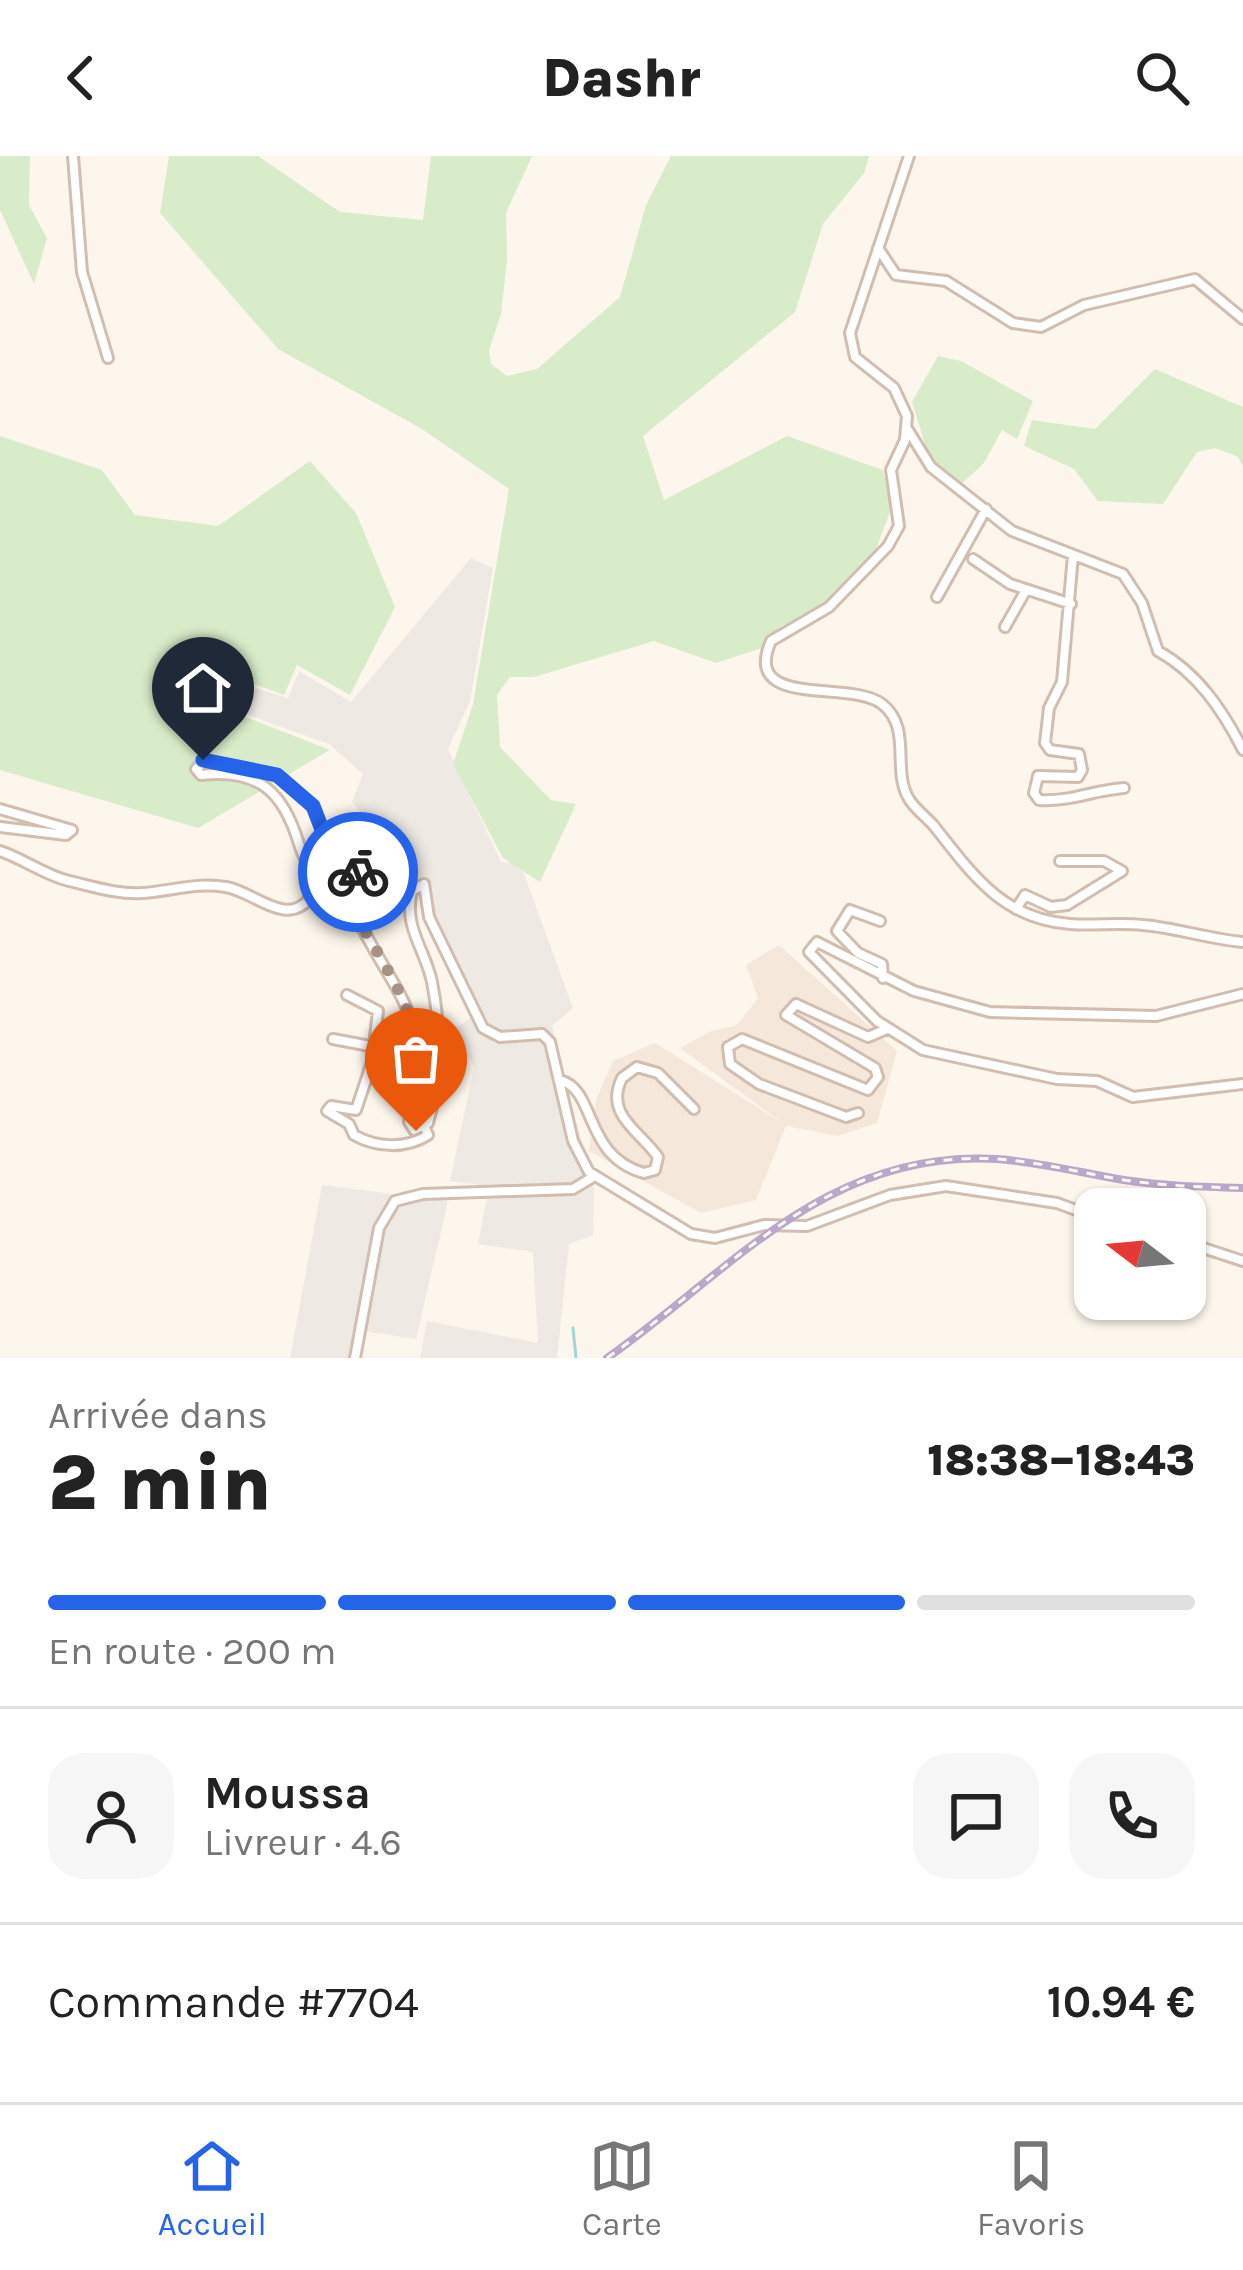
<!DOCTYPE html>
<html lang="fr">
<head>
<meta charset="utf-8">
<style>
	:root { --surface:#fff; --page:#f6f6f6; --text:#222; --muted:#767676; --line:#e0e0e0; --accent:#2563eb }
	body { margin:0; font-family:Karla,sans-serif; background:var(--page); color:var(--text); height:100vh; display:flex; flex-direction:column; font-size:45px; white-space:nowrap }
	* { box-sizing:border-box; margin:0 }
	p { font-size:39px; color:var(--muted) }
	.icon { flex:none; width:66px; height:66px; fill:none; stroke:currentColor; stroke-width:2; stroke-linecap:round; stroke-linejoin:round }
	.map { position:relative; height:1202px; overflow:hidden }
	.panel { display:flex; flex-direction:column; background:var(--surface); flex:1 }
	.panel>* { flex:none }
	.needle { width:78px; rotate:286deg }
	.tools { position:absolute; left:1074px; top:1032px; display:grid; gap:24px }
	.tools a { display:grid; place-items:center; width:132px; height:132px; border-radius:24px; background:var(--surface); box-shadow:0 3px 9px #0004; font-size:60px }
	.pin { position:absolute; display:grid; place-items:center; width:102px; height:102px; color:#fff; margin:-123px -51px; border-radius:50% 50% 50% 0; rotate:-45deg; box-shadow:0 0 12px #0007 }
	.pin .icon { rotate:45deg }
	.courier { position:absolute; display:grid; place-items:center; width:120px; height:120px; margin:-60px; border:9px solid #2563eb; border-radius:50%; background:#fff; color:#222; box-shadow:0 3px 15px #0007 }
	.summary em { font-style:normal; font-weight:800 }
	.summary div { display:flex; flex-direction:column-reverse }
	.summary { display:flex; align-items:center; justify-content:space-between; height:204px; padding:0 48px }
	h1 { font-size:78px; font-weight:800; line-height:90px }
	.bar { display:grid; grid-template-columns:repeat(4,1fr); gap:18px 12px; align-content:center; height:144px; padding:0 48px }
	.bar i { height:15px; border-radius:9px; background:var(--line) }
	.bar .active { background:var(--accent) }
	.bar p { grid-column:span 4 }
	.line { display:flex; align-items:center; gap:30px; padding:0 48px; border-top:3px solid var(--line) }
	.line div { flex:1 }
	.round { display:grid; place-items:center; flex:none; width:126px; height:126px; border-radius:36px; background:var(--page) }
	header { display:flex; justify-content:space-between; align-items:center; height:156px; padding:0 48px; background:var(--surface); font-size:54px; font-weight:800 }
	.dock { display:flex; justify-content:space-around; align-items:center; height:168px; border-top:3px solid var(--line); background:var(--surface); font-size:33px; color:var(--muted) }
	.dock a { display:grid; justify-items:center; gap:6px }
	.dock .active { color:var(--accent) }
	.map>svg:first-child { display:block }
	.residential { fill:#f5e8da }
	.industrial { fill:#efe9e4 }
	.green { fill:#d8ecc9 }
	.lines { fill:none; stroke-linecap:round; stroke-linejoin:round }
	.stream { stroke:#a5d3da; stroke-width:3 }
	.minor-casing { stroke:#d1beb0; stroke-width:14 }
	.minor { stroke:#fff; stroke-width:8 }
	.rail-casing { stroke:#b9a8c9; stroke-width:8 }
	.rail { stroke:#fffaf3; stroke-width:3; stroke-dasharray:9; stroke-linecap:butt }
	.done { stroke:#a89285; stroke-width:12; stroke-dasharray:0 21.6 }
	.route { stroke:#2563eb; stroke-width:15 }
</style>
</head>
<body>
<header><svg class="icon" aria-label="back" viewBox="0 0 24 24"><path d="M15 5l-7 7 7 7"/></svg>Dashr<svg class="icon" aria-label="search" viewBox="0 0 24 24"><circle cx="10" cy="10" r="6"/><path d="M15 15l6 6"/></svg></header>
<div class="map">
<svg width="1243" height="1202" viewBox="0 0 1243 1202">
	<rect width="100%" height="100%" fill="#fdf6ec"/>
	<path class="residential" d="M779,789l118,106 -20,72 -39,13 -52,-10 -30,74 -55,13 -112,-62 7,-51 17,-39 42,-18 126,79 -101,-74 29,-16 28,-7 21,-27 -12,-33z"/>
	<path class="industrial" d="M471,402l22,10 -23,133 -22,48 53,113 19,1 53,145 -21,18 42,164 -1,45 -24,9 -12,114h-137l7,-37 111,22 -5,-91 -55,-8 11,-58 -39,-5 24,-113 -19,-39 26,-19 -72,-138 -57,-70 11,-28 -34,-30 -81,-29 7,-27 33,10 11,-27 52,31z
		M322,1029l126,16 -32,138 -52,-8 -5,27h-69z"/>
	<path class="green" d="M0,0h30l-1,49 18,33 -13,46 -34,-74z
		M169,0h89l82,56 83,8 8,-64h101l-26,57 1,47 -6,54 -12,36 2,14 16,12 30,-7 83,-72 26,-92 25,-49h198l-5,17 -41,51 -28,88 -152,124 21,64 123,-64 96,34 8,39 -16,43 -57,58 -37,16 -19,22 -46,15 -62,-22 -120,36h-24l-13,18 3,52 51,53 25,4 -36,78 -37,-24 -50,-94 20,-60 36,-215 -87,-60 -144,-80 -118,-136z
		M938,200l23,5 72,40 -16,38 -15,-9 -18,33 -25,23 -30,-29 -17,-55z
		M1155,213l88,38v60l-5,-10 -23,-9 -18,4 -34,52 -65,-3 -24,-32 -50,-23 8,-26 63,9z
		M0,280l102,34 33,45 83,11 92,-65 46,52 39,94 -45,88 -53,-30 -13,30 -31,-11 -10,32 87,34 -132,78 -198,-58z"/>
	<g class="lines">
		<path class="stream" d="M573,1172l3,30"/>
		<defs>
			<path id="minor" d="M73,0l9,116 26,86
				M909,0l-59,177 5,24 39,31 13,28 -2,24 -14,30 8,56 -11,20 -59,61 -58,34c-30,69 79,38 111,63 31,24 9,66 27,95 6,10 17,18 25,27 38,48 68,93 136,98 24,2 49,-2 73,1 34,3 66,14 100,17
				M878,92l18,27 50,6 67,42 28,4 43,-22 111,-26 48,40
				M908,274l23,37 81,64 111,43 19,29 16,48c40,22 65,60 85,99
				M1073,399l-11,127 -13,26 -4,35 5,7 29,4 3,16 -4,7 -40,-1 -4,17 5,7c31,2 55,-10 85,-12
				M973,403l37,25 61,20
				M937,441l49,-88
				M1005,471l21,-37
				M0,653l72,21 -6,5 -66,-8
				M0,695c24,8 44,24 69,30 22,5 50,14 74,12 29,-2 53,-11 83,-6 29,5 60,41 84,11 9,-26 -4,-31 -11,-54 -16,-53 -40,-75 -98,-69l-5,-6 10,-9 71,15 36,32 10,26 34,32c1,15 -9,32 -3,46 40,87 83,104 55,211l5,8 14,-7c13,-44 13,-96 4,-141 -7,-33 -29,-55 -20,-91l12,-7 5,33 54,111 17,9 42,-3 8,8 23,99 16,31 102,62 24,4 49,-13 43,1 83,-31 56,-9 111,17 38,14
				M1016,753l9,-14 26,12 16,-2 55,-34 -18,-10h-44
				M880,765l-30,-11 -13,21 21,22 24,11 1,14
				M1243,838l-87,22 -166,-4 -76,-21 -97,-49 -8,10 68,69 46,29 134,29 40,2 36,16 110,-13
				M347,839l31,16 -6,51 -16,48 -25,-4 -4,5 22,13 5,11c23,13 52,14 74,0l-3,-7
				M333,883l42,8
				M560,924c37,10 23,76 84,93l11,-3 3,-13c-18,-26 -54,-42 -36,-79l15,-11 21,6 36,36
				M858,957l-12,4 -87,-33 -29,-20 -2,-17 14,-8 126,51 10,-13 -3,-9 -89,-53 10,-11 72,33 19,-8
				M1185,1086l58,19
				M355,1202l24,-130 16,-27 28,-7 150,-5 20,-12"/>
		</defs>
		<use href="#minor" class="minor-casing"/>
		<use href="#minor" class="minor"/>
		<defs>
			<path id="rail" d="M607,1202c125,-88 220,-209 390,-199 43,3 85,14 127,21 40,6 79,7 119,8"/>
		</defs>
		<use href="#rail" class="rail-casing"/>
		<use href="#rail" class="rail"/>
	</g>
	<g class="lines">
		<path class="done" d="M358,716l-6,35c42,80 84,119 57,215l7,9"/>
		<path class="route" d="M203,604l74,15 36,31 10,26 30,24 5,16"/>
	</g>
</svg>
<div class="tools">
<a><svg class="needle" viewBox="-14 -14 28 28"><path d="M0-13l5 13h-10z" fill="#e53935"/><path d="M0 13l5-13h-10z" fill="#767676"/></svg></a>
</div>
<div class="pin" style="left:416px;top:975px;background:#ea580c"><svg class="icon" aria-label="bag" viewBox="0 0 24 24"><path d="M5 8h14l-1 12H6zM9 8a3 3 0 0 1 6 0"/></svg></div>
<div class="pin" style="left:203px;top:604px;background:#1f2937"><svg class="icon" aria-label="home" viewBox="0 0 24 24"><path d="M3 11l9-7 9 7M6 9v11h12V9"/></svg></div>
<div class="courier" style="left:358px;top:716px"><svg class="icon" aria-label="bike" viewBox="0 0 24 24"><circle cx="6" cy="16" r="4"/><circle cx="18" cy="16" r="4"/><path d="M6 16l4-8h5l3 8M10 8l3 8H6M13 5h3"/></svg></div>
</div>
<section class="panel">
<div class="summary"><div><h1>2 min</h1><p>Arrivée dans</p></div><em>18:38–18:43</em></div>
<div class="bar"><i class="active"></i><i class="active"></i><i class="active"></i><i></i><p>En route · 200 m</p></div>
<div class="line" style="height:216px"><a class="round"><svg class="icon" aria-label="person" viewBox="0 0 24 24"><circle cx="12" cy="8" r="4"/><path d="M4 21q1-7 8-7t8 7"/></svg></a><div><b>Moussa</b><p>Livreur · 4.6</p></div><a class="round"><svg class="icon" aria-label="chat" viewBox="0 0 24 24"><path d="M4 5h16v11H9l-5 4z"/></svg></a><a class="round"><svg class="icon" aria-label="phone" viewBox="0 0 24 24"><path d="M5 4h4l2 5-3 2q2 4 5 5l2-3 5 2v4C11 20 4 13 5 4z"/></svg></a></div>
<div class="line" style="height:156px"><div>Commande #7704</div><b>10.94 €</b></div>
</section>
<nav class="dock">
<a class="active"><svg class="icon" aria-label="home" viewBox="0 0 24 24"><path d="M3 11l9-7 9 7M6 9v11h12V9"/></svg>Accueil</a>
<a><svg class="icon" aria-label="map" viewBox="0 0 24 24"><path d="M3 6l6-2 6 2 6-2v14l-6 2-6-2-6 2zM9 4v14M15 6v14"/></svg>Carte</a>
<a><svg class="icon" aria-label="saved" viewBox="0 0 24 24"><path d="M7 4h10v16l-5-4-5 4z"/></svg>Favoris</a>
</nav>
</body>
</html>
